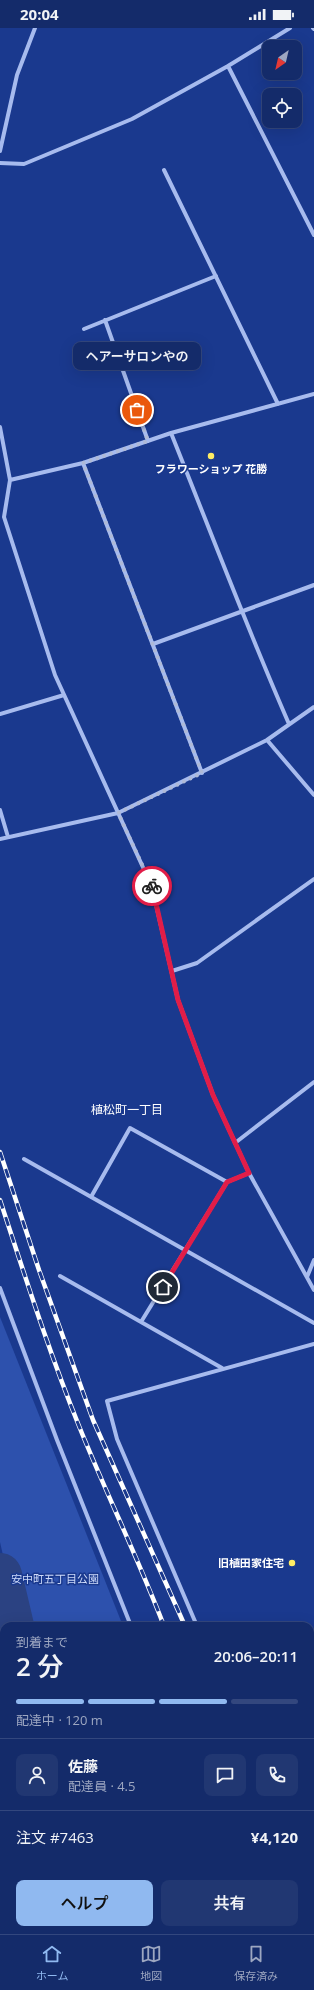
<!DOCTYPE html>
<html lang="ja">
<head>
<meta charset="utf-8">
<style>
	:root { --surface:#142b6a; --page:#213772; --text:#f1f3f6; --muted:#9da7c1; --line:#33477e; --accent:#90b9f0 }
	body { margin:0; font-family:"Open Sans","Noto Sans JP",sans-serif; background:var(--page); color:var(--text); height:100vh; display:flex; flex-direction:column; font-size:15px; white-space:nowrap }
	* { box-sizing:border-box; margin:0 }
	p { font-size:13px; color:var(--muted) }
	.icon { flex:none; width:22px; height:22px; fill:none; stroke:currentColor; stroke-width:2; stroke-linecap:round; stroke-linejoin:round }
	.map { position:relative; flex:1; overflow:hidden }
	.panel { position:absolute; left:0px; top:1594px; width:314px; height:312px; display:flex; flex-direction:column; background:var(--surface); border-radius:12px 12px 0 0; box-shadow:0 4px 16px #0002,0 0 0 1px var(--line) }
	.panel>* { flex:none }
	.needle { width:26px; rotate:214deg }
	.controls { position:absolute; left:262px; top:12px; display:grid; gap:8px }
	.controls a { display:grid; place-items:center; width:40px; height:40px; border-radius:8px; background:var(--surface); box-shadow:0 4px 16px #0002,0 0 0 1px var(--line); font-size:20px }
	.pin { position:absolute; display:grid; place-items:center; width:34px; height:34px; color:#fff; margin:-17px; border:2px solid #fff; border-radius:50%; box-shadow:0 1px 4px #0007 }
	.courier { position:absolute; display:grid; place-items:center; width:40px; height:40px; margin:-20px; border:3px solid #e11d48; border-radius:50%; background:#fff; color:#222; box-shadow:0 1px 5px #0007 }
	.bubble { position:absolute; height:28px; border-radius:8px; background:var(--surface); box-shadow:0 4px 16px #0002,0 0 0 1px var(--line); font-size:13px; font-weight:600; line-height:28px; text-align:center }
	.headline em { font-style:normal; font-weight:600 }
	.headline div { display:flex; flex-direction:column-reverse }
	.headline { display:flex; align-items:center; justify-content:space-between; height:68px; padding:0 16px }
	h1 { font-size:26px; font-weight:600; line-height:30px }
	.bar { display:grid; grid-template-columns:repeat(4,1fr); gap:6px 4px; align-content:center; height:48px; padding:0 16px }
	.bar i { height:5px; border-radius:3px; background:var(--line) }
	.bar .selected { background:var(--accent) }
	.bar p { grid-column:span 4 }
	.line { display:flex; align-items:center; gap:10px; padding:0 16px; border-top:1px solid var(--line) }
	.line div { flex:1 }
	.round { display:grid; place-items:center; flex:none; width:42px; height:42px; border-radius:8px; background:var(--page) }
	.button { display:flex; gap:8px; margin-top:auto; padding:8px 16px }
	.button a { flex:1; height:46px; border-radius:8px; background:var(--accent); color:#111; font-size:16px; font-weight:600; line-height:46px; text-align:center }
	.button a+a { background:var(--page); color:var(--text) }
	.status { display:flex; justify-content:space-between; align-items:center; height:28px; padding:0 20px; background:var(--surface); direction:ltr }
	.status svg { height:11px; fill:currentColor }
	.tab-bar { display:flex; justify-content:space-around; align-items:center; height:56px; border-top:1px solid var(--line); background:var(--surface); font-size:11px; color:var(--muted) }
	.tab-bar a { display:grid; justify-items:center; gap:2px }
	.tab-bar .selected { color:var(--accent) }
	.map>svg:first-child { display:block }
	.green { fill:#2d51ad }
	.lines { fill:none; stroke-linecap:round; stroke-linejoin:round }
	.river { stroke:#2b4282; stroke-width:44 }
	.minor { stroke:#a7bbee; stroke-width:4 }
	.rail-casing { stroke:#fff; stroke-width:4.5 }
	.rail { stroke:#1a398e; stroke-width:3; stroke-dasharray:9; stroke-linecap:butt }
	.done { stroke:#afbad7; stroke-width:4; stroke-dasharray:0 7.2 }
	.route { stroke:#e11d48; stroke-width:5 }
	.poi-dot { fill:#ffed64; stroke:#1a398e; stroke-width:1.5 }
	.labels { text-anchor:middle; stroke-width:3; stroke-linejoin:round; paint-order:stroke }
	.poi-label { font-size:11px; font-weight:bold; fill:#fff; stroke:#1a398e }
	.park-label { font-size:11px; fill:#cddafa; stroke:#1a398e }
	.neighbourhood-label { font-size:12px; fill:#fff; stroke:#1a398e }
</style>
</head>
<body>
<div class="status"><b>20:04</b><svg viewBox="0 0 49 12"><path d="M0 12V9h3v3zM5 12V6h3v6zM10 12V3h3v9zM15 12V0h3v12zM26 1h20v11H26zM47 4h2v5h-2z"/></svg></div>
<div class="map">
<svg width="314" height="1906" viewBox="0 0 314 1906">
	<rect width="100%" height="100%" fill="#1a398e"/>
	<path class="green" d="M0,1289l123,309h-104l-19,-84z"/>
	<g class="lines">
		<path class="river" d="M0,1547l12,51
			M86,1902l1,4"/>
		<path class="minor" d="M313,0l1,1
			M228,38l86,169
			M0,123l17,-76 18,-47
			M0,135l24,1 108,-45 96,-53 62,-38
			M164,142l114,234
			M105,292l43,121
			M84,301l132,-53
			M0,399l10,53 -6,37 51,158 97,212 26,113 35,95 36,78 65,117
			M171,405c39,97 76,195 118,291
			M83,435l119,310
			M10,452l73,-17 88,-30 143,-39
			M153,616l161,-59
			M0,686l64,-19
			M267,712l47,55
			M0,782l8,27
			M0,811l118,-26 149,-73 47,-33
			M172,943l25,-8 117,-84
			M235,1115l79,-61
			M24,1131l290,164
			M91,1169l39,-69 97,54
			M60,1248l162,92
			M307,1249l7,-17
			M0,1260l57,152 74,186
			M141,1294l86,-140 22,-9
			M197,1598l-80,-187 -10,-38 207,-57
			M310,1611h4
			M0,1628l4,18
			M0,1679l4,-1
			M310,1744l4,14
			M69,1902l1,4
			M256,1902l1,4"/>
		<defs>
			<path id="rail" d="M0,1124l39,118 54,150 92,206
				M0,1172c25,76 49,152 79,226 27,67 59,132 85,200
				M310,1872l4,7
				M299,1902l2,4"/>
		</defs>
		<use href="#rail" class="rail-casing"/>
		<use href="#rail" class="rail"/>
	</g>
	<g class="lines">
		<path class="done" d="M137,382l11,31 -65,22 119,310 -84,40 34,73"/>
		<path class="route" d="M152,858l26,114 35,95 36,78 -22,9 -64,105"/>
	</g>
	<g class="poi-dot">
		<circle cx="211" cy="428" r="4"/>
		<circle cx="292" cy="1535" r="4"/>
	</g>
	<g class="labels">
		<g class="poi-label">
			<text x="211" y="445">フラワーショップ 花勝</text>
			<text x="284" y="1539" text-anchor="end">旧植田家住宅</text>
		</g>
		<g class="park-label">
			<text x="55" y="1555">安中町五丁目公園</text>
		</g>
		<g class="neighbourhood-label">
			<text x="127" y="1086">植松町一丁目</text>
		</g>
	</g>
</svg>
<div class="controls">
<a><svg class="needle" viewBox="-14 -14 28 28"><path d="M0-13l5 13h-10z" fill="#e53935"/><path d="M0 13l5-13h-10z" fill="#9da7c1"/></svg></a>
<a><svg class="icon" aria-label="locate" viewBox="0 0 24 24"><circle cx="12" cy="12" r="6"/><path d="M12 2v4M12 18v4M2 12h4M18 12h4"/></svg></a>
</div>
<div class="pin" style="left:137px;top:382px;background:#ea580c"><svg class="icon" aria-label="bag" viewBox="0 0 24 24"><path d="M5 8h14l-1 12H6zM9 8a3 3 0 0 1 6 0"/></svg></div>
<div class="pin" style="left:163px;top:1259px;background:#1f2937"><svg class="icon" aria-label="home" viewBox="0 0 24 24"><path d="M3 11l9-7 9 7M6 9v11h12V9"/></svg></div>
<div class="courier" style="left:152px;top:858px"><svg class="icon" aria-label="bike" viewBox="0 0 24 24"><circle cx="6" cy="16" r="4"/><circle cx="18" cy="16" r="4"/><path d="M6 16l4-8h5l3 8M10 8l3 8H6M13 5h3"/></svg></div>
<div class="bubble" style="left:73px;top:314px;width:128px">ヘアーサロンやの</div>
<section class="panel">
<div class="headline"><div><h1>2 分</h1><p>到着まで</p></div><em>20:06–20:11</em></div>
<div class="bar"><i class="selected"></i><i class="selected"></i><i class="selected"></i><i></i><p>配達中 · 120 m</p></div>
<div class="line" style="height:72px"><a class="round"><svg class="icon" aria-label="person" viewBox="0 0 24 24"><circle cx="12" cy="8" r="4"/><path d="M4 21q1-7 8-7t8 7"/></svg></a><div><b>佐藤</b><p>配達員 · 4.5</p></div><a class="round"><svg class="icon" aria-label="chat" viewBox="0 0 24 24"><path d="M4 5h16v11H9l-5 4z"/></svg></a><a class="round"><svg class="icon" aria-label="phone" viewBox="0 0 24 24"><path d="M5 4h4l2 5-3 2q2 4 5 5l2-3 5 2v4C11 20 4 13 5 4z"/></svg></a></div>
<div class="line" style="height:52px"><div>注文 #7463</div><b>¥4,120</b></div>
<div class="button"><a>ヘルプ</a><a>共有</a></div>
</section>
</div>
<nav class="tab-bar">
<a class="selected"><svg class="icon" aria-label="home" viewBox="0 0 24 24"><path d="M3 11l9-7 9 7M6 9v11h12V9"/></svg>ホーム</a>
<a><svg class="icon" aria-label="map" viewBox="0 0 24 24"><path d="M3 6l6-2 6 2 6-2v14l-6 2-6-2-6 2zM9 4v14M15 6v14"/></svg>地図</a>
<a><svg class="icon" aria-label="saved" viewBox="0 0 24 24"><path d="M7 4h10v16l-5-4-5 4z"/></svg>保存済み</a>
</nav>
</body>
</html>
